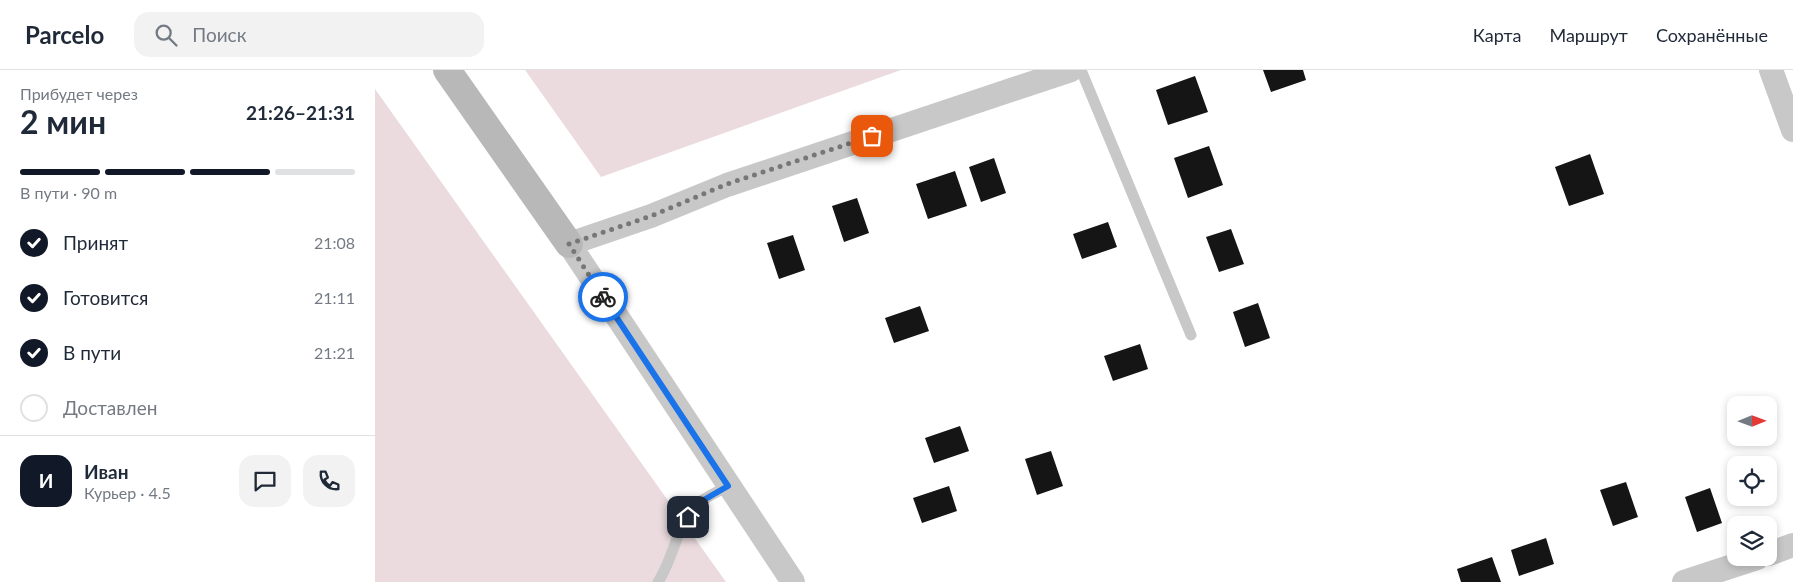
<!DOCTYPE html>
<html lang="ru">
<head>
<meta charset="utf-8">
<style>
	:root { --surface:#fff; --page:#f2f2f3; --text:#1f2937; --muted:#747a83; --line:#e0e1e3; --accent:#111827 }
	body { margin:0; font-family:Lato,sans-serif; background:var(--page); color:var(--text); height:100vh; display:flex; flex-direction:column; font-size:19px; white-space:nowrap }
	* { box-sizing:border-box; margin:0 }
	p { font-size:16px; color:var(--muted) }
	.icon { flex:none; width:28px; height:28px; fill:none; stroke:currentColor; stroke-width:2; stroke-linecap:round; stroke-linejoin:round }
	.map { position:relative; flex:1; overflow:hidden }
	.details { display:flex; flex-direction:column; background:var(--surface); width:375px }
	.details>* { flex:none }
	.needle { width:32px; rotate:89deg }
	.buttons { position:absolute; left:1352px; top:326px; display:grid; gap:10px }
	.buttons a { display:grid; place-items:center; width:50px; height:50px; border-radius:10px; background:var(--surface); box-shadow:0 2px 8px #0003; font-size:25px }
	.pin { position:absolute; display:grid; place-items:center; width:42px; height:42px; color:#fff; margin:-21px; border-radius:10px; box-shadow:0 2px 8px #0006 }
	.courier { position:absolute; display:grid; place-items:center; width:50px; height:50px; margin:-25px; border:4px solid #1a73e8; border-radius:50%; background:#fff; color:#222; box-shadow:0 1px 6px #0007 }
	.headline em { font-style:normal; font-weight:700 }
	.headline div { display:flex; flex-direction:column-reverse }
	.headline { display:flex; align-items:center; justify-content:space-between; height:85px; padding:0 20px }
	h1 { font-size:32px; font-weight:700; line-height:38px }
	.bar { display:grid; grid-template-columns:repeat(4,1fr); gap:8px 5px; align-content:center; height:60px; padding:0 20px }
	.bar i { height:6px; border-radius:4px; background:var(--line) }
	.bar .active { background:var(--accent) }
	.bar p { grid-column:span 4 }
	.line { display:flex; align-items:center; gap:12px; padding:0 20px; border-top:1px solid var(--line) }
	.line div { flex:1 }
	.round { display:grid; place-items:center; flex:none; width:52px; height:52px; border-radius:15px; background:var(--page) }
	ol { padding:0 20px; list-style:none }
	li { display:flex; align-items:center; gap:15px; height:55px }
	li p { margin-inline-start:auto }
	li .icon { padding:5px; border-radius:50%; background:var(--accent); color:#fff; stroke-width:4 }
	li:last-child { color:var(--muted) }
	li i { width:28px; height:28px; border:2px solid var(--line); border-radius:50% }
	header { display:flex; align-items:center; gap:30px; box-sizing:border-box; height:70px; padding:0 25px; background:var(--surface); border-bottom:1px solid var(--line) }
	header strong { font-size:24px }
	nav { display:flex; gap:28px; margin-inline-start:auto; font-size:18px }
	.search { width:350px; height:45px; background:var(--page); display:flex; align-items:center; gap:12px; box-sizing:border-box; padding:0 18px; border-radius:15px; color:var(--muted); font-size:19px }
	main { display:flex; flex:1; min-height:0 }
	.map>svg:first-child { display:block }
	.green { fill:#ebdbdf }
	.building { fill:#151515 }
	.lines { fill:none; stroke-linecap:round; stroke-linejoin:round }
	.lane { stroke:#c8c8c8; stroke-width:11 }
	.street { stroke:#c8c8c8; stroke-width:24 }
	.secondary { stroke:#b8b8b8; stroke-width:28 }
	.done { stroke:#777; stroke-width:5; stroke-dasharray:0 9 }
	.route { stroke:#1a73e8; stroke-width:6 }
</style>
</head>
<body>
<header>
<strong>Parcelo</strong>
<div class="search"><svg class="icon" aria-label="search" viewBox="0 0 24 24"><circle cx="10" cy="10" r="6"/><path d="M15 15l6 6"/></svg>Поиск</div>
<nav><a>Карта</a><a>Маршрут</a><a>Сохранённые</a></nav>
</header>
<main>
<section class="details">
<div class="headline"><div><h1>2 мин</h1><p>Прибудет через</p></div><em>21:26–21:31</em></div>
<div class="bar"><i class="active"></i><i class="active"></i><i class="active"></i><i></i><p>В пути · 90 m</p></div>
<ol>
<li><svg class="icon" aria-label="check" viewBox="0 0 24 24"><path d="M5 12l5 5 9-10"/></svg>Принят<p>21:08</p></li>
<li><svg class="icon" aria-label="check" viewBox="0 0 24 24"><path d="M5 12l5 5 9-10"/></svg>Готовится<p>21:11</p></li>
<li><svg class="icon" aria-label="check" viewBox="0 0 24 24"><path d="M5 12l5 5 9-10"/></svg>В пути<p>21:21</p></li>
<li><i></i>Доставлен</li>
</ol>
<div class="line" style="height:90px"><b class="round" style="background:var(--accent);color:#fff">И</b><div><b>Иван</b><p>Курьер · 4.5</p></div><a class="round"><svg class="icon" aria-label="chat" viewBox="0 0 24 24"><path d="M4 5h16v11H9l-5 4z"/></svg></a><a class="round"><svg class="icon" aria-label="phone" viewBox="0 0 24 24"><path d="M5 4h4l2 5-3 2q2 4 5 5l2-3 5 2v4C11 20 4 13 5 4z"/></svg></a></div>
</section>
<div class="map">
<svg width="1418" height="512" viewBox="0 0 1418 512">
	<rect width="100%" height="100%" fill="#fff"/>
	<path class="green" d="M150,0h376l-300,107z
		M0,19l351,493h-351z"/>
	<path class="building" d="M888,0h40l3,10 -35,12z
		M820,6l13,36 -40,13 -12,-35z
		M834,76l14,39 -35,13 -14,-40z
		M1215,84l14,40 -35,12 -14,-39z
		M619,88l12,35 -25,9 -12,-35z
		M580,101l12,35 -39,13 -12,-35z
		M482,128l12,35 -25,9 -12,-36z
		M733,152l9,25 -35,12 -9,-25z
		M856,159l13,35 -25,8 -13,-35z
		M418,165l12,35 -26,9 -12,-36z
		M883,233l12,35 -25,9 -12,-35z
		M545,236l9,25 -35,12 -9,-25z
		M765,274l8,25 -35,12 -9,-25z
		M585,356l9,25 -35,12 -9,-25z
		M676,381l12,35 -26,9 -12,-36z
		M1251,412l12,35 -25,9 -13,-36z
		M574,416l8,25 -35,12 -9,-25z
		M1335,418l12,35 -25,9 -12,-35z
		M1171,468l8,26 -35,12 -8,-26z
		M1117,487l9,25h-40l-4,-13z"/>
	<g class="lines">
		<path class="lane" d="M706,0l110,265
			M283,512c15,-22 19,-57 37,-76 6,-7 24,-15 33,-20"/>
		<path class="street" d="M1396,0l22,60
			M1394,484l24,-9
			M418,512l-224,-338 82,-28 76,-31 344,-115
			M1309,512l73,-24"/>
		<path class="secondary" d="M72,0l122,174"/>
	</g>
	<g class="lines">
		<path class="done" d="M228,227l-34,-53 82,-28 76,-32 145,-48"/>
		<path class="route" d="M228,227l125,189 -33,19 -7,12"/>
	</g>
</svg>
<div class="buttons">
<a><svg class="needle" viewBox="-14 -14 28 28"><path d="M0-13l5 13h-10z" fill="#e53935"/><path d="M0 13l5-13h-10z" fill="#747a83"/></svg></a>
<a><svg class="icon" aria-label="locate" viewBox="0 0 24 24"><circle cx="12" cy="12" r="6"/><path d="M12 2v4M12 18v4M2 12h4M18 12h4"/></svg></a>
<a><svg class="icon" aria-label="layers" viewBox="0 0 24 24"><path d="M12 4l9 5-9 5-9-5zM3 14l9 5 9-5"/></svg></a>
</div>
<div class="pin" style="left:497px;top:66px;background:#ea580c"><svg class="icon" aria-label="bag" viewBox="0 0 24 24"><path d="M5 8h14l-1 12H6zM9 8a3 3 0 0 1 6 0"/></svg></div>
<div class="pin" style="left:313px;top:447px;background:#1f2937"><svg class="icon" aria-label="home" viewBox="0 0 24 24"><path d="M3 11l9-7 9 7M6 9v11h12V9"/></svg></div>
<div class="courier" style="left:228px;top:227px"><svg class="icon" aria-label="bike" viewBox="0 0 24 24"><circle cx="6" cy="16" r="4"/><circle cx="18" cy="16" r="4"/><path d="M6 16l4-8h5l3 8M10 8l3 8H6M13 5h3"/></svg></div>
</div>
</main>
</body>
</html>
